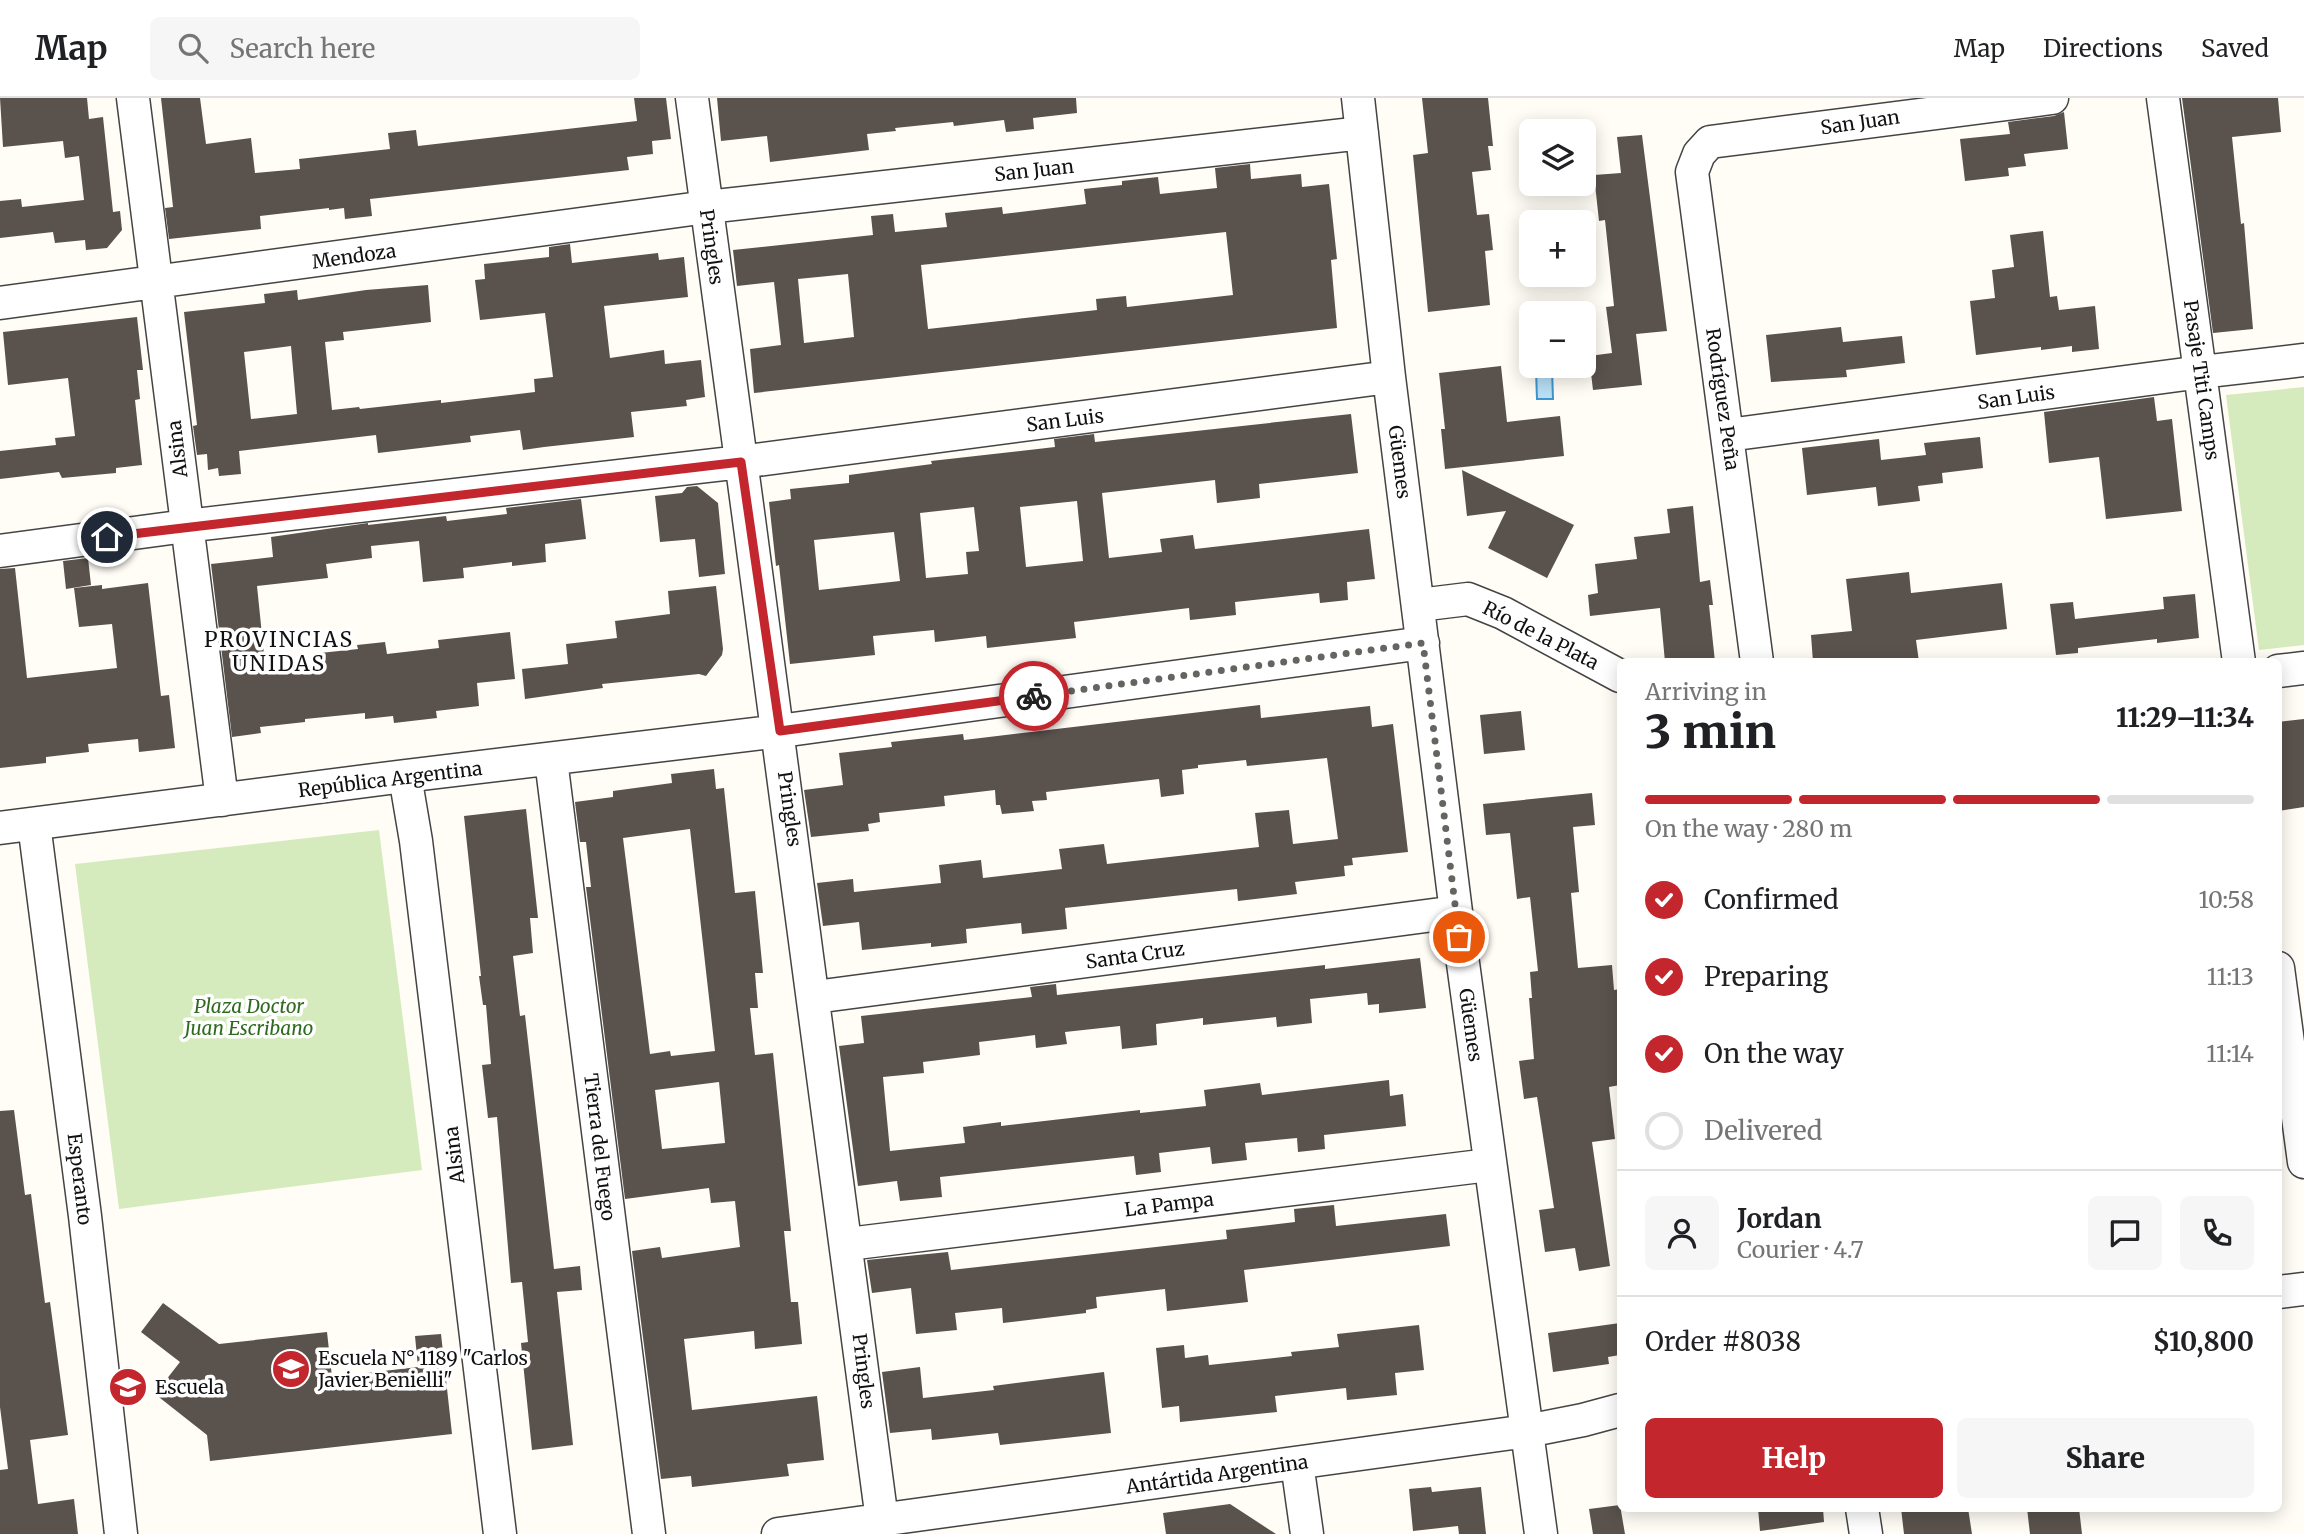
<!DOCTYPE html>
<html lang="en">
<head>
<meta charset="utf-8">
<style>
	:root { --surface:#fff; --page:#f6f6f6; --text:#202124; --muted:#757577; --line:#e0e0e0; --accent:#c4262e }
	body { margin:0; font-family:Merriweather,serif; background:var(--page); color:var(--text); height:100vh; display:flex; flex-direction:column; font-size:26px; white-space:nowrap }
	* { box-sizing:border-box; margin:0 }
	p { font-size:23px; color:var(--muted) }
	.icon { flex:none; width:38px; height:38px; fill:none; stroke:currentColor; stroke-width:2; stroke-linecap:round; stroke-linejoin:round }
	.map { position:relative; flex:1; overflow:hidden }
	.panel { position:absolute; left:1617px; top:560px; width:665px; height:854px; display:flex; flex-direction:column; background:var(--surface); border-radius:10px; box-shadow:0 4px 18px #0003 }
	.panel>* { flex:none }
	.buttons { position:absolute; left:1519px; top:21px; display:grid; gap:14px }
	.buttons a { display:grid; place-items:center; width:77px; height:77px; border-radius:10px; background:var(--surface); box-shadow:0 4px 18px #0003; font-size:35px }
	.pin { position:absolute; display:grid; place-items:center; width:60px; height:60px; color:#fff; margin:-30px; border:4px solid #fff; border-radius:50%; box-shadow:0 2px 7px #0007 }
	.courier { position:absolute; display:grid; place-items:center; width:70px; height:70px; margin:-35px; border:5px solid #c4262e; border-radius:50%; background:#fff; color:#222; box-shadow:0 2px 9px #0007 }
	.summary em { font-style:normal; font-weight:800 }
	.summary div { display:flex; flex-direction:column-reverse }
	.summary { display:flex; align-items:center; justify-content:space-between; height:119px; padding:0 28px }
	h1 { font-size:46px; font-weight:800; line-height:52px }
	.bar { display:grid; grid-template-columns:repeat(4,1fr); gap:10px 7px; align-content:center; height:84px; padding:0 28px }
	.bar i { height:9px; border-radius:5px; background:var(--line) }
	.bar .on { background:var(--accent) }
	.bar p { grid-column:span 4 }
	.line { display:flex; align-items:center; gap:18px; padding:0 28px; border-top:2px solid var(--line) }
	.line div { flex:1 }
	.round { display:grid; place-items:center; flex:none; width:74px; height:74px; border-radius:10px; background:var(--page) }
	ol { padding:0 28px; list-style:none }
	li { display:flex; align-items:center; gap:21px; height:77px }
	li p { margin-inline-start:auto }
	li .icon { padding:7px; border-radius:50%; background:var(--accent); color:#fff; stroke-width:4 }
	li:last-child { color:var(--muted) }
	li i { width:38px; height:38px; border:4px solid var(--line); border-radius:50% }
	.action { display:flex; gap:14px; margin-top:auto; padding:14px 28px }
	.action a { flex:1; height:80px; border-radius:10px; background:var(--accent); color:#fff; font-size:28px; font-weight:800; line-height:80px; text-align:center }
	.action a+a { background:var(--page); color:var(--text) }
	header { display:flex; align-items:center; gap:42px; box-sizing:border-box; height:98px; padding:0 35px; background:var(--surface); border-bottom:2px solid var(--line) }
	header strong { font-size:33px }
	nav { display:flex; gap:38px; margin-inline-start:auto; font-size:24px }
	.search { width:490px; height:63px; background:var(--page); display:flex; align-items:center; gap:18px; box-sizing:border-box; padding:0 24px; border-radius:10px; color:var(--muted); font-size:26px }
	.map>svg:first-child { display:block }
	.green { fill:#d5ebbd }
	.water { fill:#b9e0f7; stroke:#3f96cf; stroke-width:2 }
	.building { fill:#5a524d; fill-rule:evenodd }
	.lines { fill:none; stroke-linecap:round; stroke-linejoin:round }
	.minor-casing { stroke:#444; stroke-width:35 }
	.minor { stroke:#fff; stroke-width:32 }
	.done { stroke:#646461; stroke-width:7; stroke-dasharray:0 12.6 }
	.route { stroke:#c4262e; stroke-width:9 }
	.labels { text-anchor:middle; stroke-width:7; stroke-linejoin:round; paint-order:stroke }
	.street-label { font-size:19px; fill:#111; stroke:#fff }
	.park-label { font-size:19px; font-style:italic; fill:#2f6b1f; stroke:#fff }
	.poi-label { font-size:19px; fill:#111; stroke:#fff; text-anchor:start }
	.neighbourhood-label { font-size:21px; letter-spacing:2px; fill:#111; stroke:#fff }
</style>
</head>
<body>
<header>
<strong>Map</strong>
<div class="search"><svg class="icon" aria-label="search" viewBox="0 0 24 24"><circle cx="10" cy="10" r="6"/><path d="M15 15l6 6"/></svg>Search here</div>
<nav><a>Map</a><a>Directions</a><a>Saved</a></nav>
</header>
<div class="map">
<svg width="2304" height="1436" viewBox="0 0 2304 1436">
	<rect width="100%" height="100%" fill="#fffdf5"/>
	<path class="green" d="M2304,289v258l-45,5 -33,-255z
		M379,732l43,340 -303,39 -44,-345z"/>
	<path class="water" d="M1552,271l1,30h-16l-1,-29z"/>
	<path class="building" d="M0,0h87l2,21 14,-2 10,95 7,-1 2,19 -15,18 -21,2 -1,-10 -30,3 -2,-11 -53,6v-37l21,-2 1,8 62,-7 -5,-44 -14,2 -2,-17 -60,6z
		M161,0h39l6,46 45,-6 4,35 45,-4 -1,-10 91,-10 -2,-16 28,-3 2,16 219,-25 -3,-23h32l5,41 -19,2 1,13 -26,3 2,13 -259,29 2,17 -27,3 -1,-11 -15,2v-2l-69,8 1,13 -92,10 -4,-31 8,-1z
		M717,0h359l1,15 -44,5 1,11 -28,3 -2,-12 -50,6 -1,-4 -58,6 1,3 -29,3 2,16 -99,12 -3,-26 -46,5z
		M1422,0h66l5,48h-5l3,24 -19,2 5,43 12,-1 4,36 -8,1 5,54 -62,7 -15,-157 15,-2z
		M2182,0h96l3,34 -49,5 9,87 3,-1 9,106 -40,4z
		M2064,14l4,37 -44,5 2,12 -18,2 1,8 -44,5 -5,-42 50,-5 -2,-12 46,-6z
		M1642,37l25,196 -31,3 6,51 -49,5 -4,-34 23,-3 -6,-46 8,-1 -9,-86 -6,1 -5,-46 27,-2 -4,-36z
		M1250,66l1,15 50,-5 1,13 27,-3 8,75 -6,1 6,68 -583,65 -4,-44 31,-4 -7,-63 -37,4 -4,-36 140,-15 -2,-19 22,-2 2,18 52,-5 -2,-14 57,-6 1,7 83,-10 -2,-15 38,-4v-4l36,-4 2,17 57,-6 -2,-20zM1226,134l7,63 -106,12 -1,-11 -30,3 1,11 -169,19 -7,-64zM848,176l6,63 -50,6 -6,-64z
		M2043,133l7,66 7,-1 2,14 36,-4 4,43 -27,3v-6l-31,4v-3l-65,8 -6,-54 25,-3 -3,-28 22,-3 -4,-32z
		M570,146l2,19 86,-10 1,7 25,-3 4,40 -84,9 6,52 54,-8 1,14 36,-4 4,37 -19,3 1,6 -56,6 3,25 -90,10 -21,3 -3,-20 -50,6 1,6 -93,11 -2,-18 -137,16 2,23 -22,2 -1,-8 -10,2 -1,-16 -10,1 -4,-29 4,-1 -13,-113 81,-9 -1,-9 33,-4 1,10 68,-10 62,-5 3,37 -88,10 1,8 -19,2 7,68 27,-3 1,2 81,-9v3l94,-11 -1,-13 19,-2 -8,-64 -65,7 -5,-40 10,-1 -1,-15 65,-7v-10zM291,248l6,68 -46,5 -7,-67z
		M137,219l6,53h-6l3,29 -5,1 7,65 -26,3v5l-54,5 -3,-6 -59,7v-28l56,-6 -1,-7 20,-2 -7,-58 -60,7 -5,-53z
		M1841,229l2,15 59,-6 3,27 -59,7 1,7 -76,5 -5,-47z
		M1501,268l6,56 53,-6 4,40 -119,13 -4,-40h4l-6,-56z
		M2154,299l3,24 15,-2 10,92 -76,8 -7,-62 -50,6 -5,-51z
		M1351,316l7,59 -99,11 1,14 -43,5 -2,-23 -113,13 7,65 53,-6 -2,-13 33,-4 2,14 174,-20 6,50 -28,3 1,18 -28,3 -1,-10 -84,9 1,13 -46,5 -1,-12 -115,14 2,16 -89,10 -1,-12 -51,6 -1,-12 -61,6 2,19 -85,9 -11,-99 -3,1 -7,-64 22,-3 -1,-10 59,-6v-8l83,-11 -1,-3 124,-14 -1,-8 40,-5 1,8zM1077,403l6,60 -57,6 -6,-60zM974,409l5,44 -13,1 2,22 -42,4 -6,-65zM894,434l6,49 -81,9 -5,-50z
		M1980,339l3,31 -41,5 1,10 -25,3 2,15 -42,5 -2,-19 -69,8 -5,-47 77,-9 2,21 45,-5 -2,-12z
		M1462,372l112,55 -27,53 -59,-30 18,-37 -39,5z
		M697,388l21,17 7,71 -26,3 -4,-38 -35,3 -5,-46 27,-3 5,-6z
		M581,401l5,40 -41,5 1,18 -34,4v-4l-49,6 1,10 -41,4 -4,-41 -48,5 1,12 -46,6 2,14 -71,8 9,88 56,-6 -2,-15 38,-4 -1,-4 28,-3 2,12 52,-6 -1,-8 72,-8 5,47 -38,4 2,23 -43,5 1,7 -43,5 -1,-7 -28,3v-6l-60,6v3l-45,5 1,6 -29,4 -21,-173 62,-7 -2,-20 97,-14v2l78,-9 1,5 60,-7 -1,-6z
		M1693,408l7,76 10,-2 3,25h-4l6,57h-50l-5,-54 -70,8 -2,-21 10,-2 -3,-29 42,-5 -3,-22 36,-4 -3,-24z
		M88,460l3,27 -25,4 -3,-28z
		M15,470l12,110 90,-10 -5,-44 -33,3 -5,-39 28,-3v4l46,-6 13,113 8,-1 6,53 -36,4 -1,-13 -50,5 1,8 -43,5v6l-46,5v-199z
		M1909,474l2,21 91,-10 5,46 -91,11 3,22h-106l-2,-27 41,-4 -6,-52z
		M716,488l7,63 -1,6 -16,21 -7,-2 -97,10 1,4 -78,11 -3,-30 46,-5 -2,-20 51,-6 -2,-17 55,-7 -2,-23z
		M2195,496l4,44 -42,5v-4l-79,9v5l-22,2 -6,-51 23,-2 2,17 89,-10 -1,-12z
		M1260,607l1,13 109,-12 2,21 21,-3 15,128 -56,6 1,7 -9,1 1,10 -50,6 2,12 -59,7 -1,-12 -172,19 2,21 -45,5 -1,-11 -55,6 1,14 -36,4v-4l-69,7 -3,-28 -36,4 -6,-43 36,-4 1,13 87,-9 -2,-18 42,-5 2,18 79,-9 -3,-20 45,-5 3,20 152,-17 -4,-34 34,-3 4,34 45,-5 -11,-81 -80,8 -1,-6 -48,5v3l-16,2 2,24 -23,3 -2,-18 -113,13 1,8 -15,1 2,10 -32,3 -2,-9h-4l-1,-15 -51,6 1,10 -66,7 1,9 -12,2 1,7 -58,6 -7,-47 39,-5 -4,-32 53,-6 -1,-5 72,-8 1,6z
		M1521,613l4,39 -41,4 -4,-39z
		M2304,621v88l-26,4v-89z
		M714,671l2,20 8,-1 11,105 20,-2 8,82h-8l3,35h-8l5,47 18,-2 18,178h-7l7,71h7l4,42 -47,5 -1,-18 -70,8 8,71 125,-14 7,64 -37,4 2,12 -97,11 -1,-11 -30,3 -29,-228 28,-4 2,11 78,-11 -5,-46 -24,2 -2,-15 -84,11 -39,-312h5l-5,-45h-6l-5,-40 38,-5v-6l59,-8 -1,-9zM690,731l25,222 -44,5 -1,-5 -20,3 -27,-216zM719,984l6,61 -63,6 -7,-59z
		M1592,695l3,32 -22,2 6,65 -8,1 7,75 34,-3 2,25 6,-1v96l-11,2 6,52 -23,3 18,124 -31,5 -4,-23 -30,4 -6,-42 15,-2 -17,-111 -13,2 -5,-38 15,-2 -5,-61h3l-2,-26 8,-1 -8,-74 -13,2 -7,-66 -24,2 -3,-31z
		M526,711l12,109h-8l3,35 -20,3 7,60 5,-1 29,254 26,-3 2,24 -25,2 16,153 -41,5 -11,-107 7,-1 -6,-60 -11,1 -14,-166 -9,1 -6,-53 9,-1 -5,-59h-3l-4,-29h2l-17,-160z
		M1420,860l6,50 -47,5v-9l-11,1 -1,-12 -57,6 2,24 -35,4 -1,-10 -73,8v-7l-47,6 1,21 -35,4 -2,-23 -55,6 2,12 -31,4 -1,-13 -56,7 1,13 -57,7 1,11 -41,4 7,74 75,-8 -2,-16 38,-5v4l139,-16v3l66,-7 -2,-16 56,-7 2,12 127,-15 1,16 13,-2 3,32 -82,9 1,14 -27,3 -1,-14 -52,5 2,17 -35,4 -2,-17 -51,6 2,19 -25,3 -2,-19 -194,21 2,20 -42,4 -3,-20 -39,5 -19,-140 25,-3 -3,-27 171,-19 -2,-10 26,-3 1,11 268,-30v4z
		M14,1012l11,85 6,-1 14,109 5,-1 18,133 -38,5 8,64 36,-5 4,35h-78v-64l8,-1 -8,-62v-296z
		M1334,1107l2,21 110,-12 4,32 -206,24 4,32 -81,9 -2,-22 -69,8 1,11 -11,2v3l-83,10 -1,-15 -47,5 2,17 -41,4 -5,-46 -39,5 -5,-33 81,-8 3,18 276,-31 -1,-9 69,-8 -1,-13z
		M163,1205l56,41 108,-12 5,45 86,-10 -3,-31 26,-2 11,100 -242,27 -3,-26 -52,-41 25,-32 -39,-30z
		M1620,1225v32l-12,2 1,7 -56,8 -5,-39z
		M1419,1227l5,45 -29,3 2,22 -50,5 -1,-12 -71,8 2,16 -97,10 -1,-16 -17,2 -6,-60 28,-3 1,13 23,-3 1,10 83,-9 -1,-4 48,-5 -2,-13z
		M920,1269l3,31 71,-8 -1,-4 111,-14 7,61 -111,12 -2,-12 -66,7 -1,-11 -41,4 -8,-61z
		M1431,1389l1,5 49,-5 5,47h-27l-1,-8 -45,5 -4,-42z
		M1230,1406l46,30h-110l-3,-21z
		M1620,1407l5,29h-32l-4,-25z
		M1758,1410h65l1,14 -64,9z
		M1901,1410h67l4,26h-68z
		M2027,1410h52l3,26h-52z"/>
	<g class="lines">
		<defs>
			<path id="minor" d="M133,0l89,702
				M692,0c63,474 131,947 190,1422
				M1358,0l31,279 67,535 85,622
				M2163,0l76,564
				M0,205l707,-96 655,-74
				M1728,337l473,-63 103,-12
				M0,453l186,-25 555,-64 648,-85
				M1419,507l49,-6 35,14 117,63
				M1757,564l-65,-490 7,-18 11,-12 342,-44
				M2278,573l26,-3
				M551,662l98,774
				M405,678l11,65 84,693
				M34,726l51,392 36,318
				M0,730l405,-52 375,-45 643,-88
				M2278,870l26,194
				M815,899l641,-85
				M848,1146l641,-79
				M2278,1194l26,-3
				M1297,1365l10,71
				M1862,1410l4,26
				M778,1436l749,-103 56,-11 37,-10"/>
		</defs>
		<use href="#minor" class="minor-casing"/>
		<use href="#minor" class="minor"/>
	</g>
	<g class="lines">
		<path class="done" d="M1034,598l389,-53 36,294"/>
		<path class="route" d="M107,439l634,-75 39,269 254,-35"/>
	</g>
	<defs>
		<symbol id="school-disc" viewBox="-11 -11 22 22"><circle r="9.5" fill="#c4262e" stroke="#fff"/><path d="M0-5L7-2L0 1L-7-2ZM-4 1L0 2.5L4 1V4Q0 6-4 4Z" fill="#fff"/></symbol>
	</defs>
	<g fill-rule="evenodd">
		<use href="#school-disc" x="269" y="1249" width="44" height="44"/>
		<use href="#school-disc" x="106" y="1267" width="44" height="44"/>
	</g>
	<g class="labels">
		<g class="street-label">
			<text transform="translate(1860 24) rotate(-8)" y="7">San Juan</text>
			<text transform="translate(1034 72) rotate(-6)" y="7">San Juan</text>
			<text transform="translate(712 149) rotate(82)" y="7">Pringles</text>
			<text transform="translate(354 158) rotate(-8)" y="7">Mendoza</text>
			<text transform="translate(2202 282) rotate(82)" y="7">Pasaje Titi Camps</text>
			<text transform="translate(2016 299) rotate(-8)" y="7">San Luis</text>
			<text transform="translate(1723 301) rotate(82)" y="7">Rodríguez Peña</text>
			<text transform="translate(1065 322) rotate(-7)" y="7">San Luis</text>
			<text transform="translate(177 351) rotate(-97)" y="7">Alsina</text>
			<text transform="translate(1400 364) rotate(83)" y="7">Güemes</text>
			<text transform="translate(1541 537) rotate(27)" y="7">Río de la Plata</text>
			<text transform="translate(390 681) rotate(-7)" y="7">República Argentina</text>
			<text transform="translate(790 711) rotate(82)" y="7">Pringles</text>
			<text transform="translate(1135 857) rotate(-8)" y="7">Santa Cruz</text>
			<text transform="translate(1471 927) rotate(82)" y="7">Güemes</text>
			<text transform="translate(600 1049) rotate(83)" y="7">Tierra del Fuego</text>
			<text transform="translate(454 1057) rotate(-97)" y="7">Alsina</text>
			<text transform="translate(80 1081) rotate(83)" y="7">Esperanto</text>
			<text transform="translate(1169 1106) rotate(-7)" y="7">La Pampa</text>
			<text transform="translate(864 1273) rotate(83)" y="7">Pringles</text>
			<text transform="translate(1217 1376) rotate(-8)" y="7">Antártida Argentina</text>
		</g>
		<g class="park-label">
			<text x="249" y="915">Plaza Doctor<tspan x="249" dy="22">Juan Escribano</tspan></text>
		</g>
		<g class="poi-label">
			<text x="318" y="1267">Escuela N° 1189 "Carlos<tspan x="318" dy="22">Javier Benielli"</tspan></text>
			<text x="155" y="1296">Escuela</text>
		</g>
		<g class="neighbourhood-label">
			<text x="279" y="549">PROVINCIAS<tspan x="279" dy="24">UNIDAS</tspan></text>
		</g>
	</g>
</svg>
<div class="buttons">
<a><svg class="icon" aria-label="layers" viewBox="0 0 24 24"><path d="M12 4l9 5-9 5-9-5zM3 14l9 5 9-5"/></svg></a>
<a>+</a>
<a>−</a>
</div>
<div class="pin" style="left:1459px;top:839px;background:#ea580c"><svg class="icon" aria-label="bag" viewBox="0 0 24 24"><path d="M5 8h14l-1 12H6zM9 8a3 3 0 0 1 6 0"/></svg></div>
<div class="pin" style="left:107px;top:439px;background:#1f2937"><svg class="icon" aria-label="home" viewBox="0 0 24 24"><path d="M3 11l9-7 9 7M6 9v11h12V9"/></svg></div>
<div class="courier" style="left:1034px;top:598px"><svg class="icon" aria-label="bike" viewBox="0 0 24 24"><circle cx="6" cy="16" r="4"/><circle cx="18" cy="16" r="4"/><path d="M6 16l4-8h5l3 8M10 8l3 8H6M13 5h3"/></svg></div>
<section class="panel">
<div class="summary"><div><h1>3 min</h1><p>Arriving in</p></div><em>11:29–11:34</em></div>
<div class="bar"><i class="on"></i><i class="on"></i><i class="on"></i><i></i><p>On the way · 280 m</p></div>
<ol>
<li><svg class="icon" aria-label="check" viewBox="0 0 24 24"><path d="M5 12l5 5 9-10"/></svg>Confirmed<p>10:58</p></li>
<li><svg class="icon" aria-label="check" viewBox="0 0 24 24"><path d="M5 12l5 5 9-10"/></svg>Preparing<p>11:13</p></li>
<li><svg class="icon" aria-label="check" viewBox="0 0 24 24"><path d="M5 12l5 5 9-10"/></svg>On the way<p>11:14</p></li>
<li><i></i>Delivered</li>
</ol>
<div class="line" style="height:126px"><a class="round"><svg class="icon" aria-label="person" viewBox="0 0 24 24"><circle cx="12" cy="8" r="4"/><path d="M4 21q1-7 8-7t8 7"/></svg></a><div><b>Jordan</b><p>Courier · 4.7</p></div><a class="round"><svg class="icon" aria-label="chat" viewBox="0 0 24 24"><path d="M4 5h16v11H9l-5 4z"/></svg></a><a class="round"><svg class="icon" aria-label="phone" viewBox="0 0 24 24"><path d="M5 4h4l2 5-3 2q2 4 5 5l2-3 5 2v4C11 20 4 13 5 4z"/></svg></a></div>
<div class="line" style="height:91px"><div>Order #8038</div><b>$10,800</b></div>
<div class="action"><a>Help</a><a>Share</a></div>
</section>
</div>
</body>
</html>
